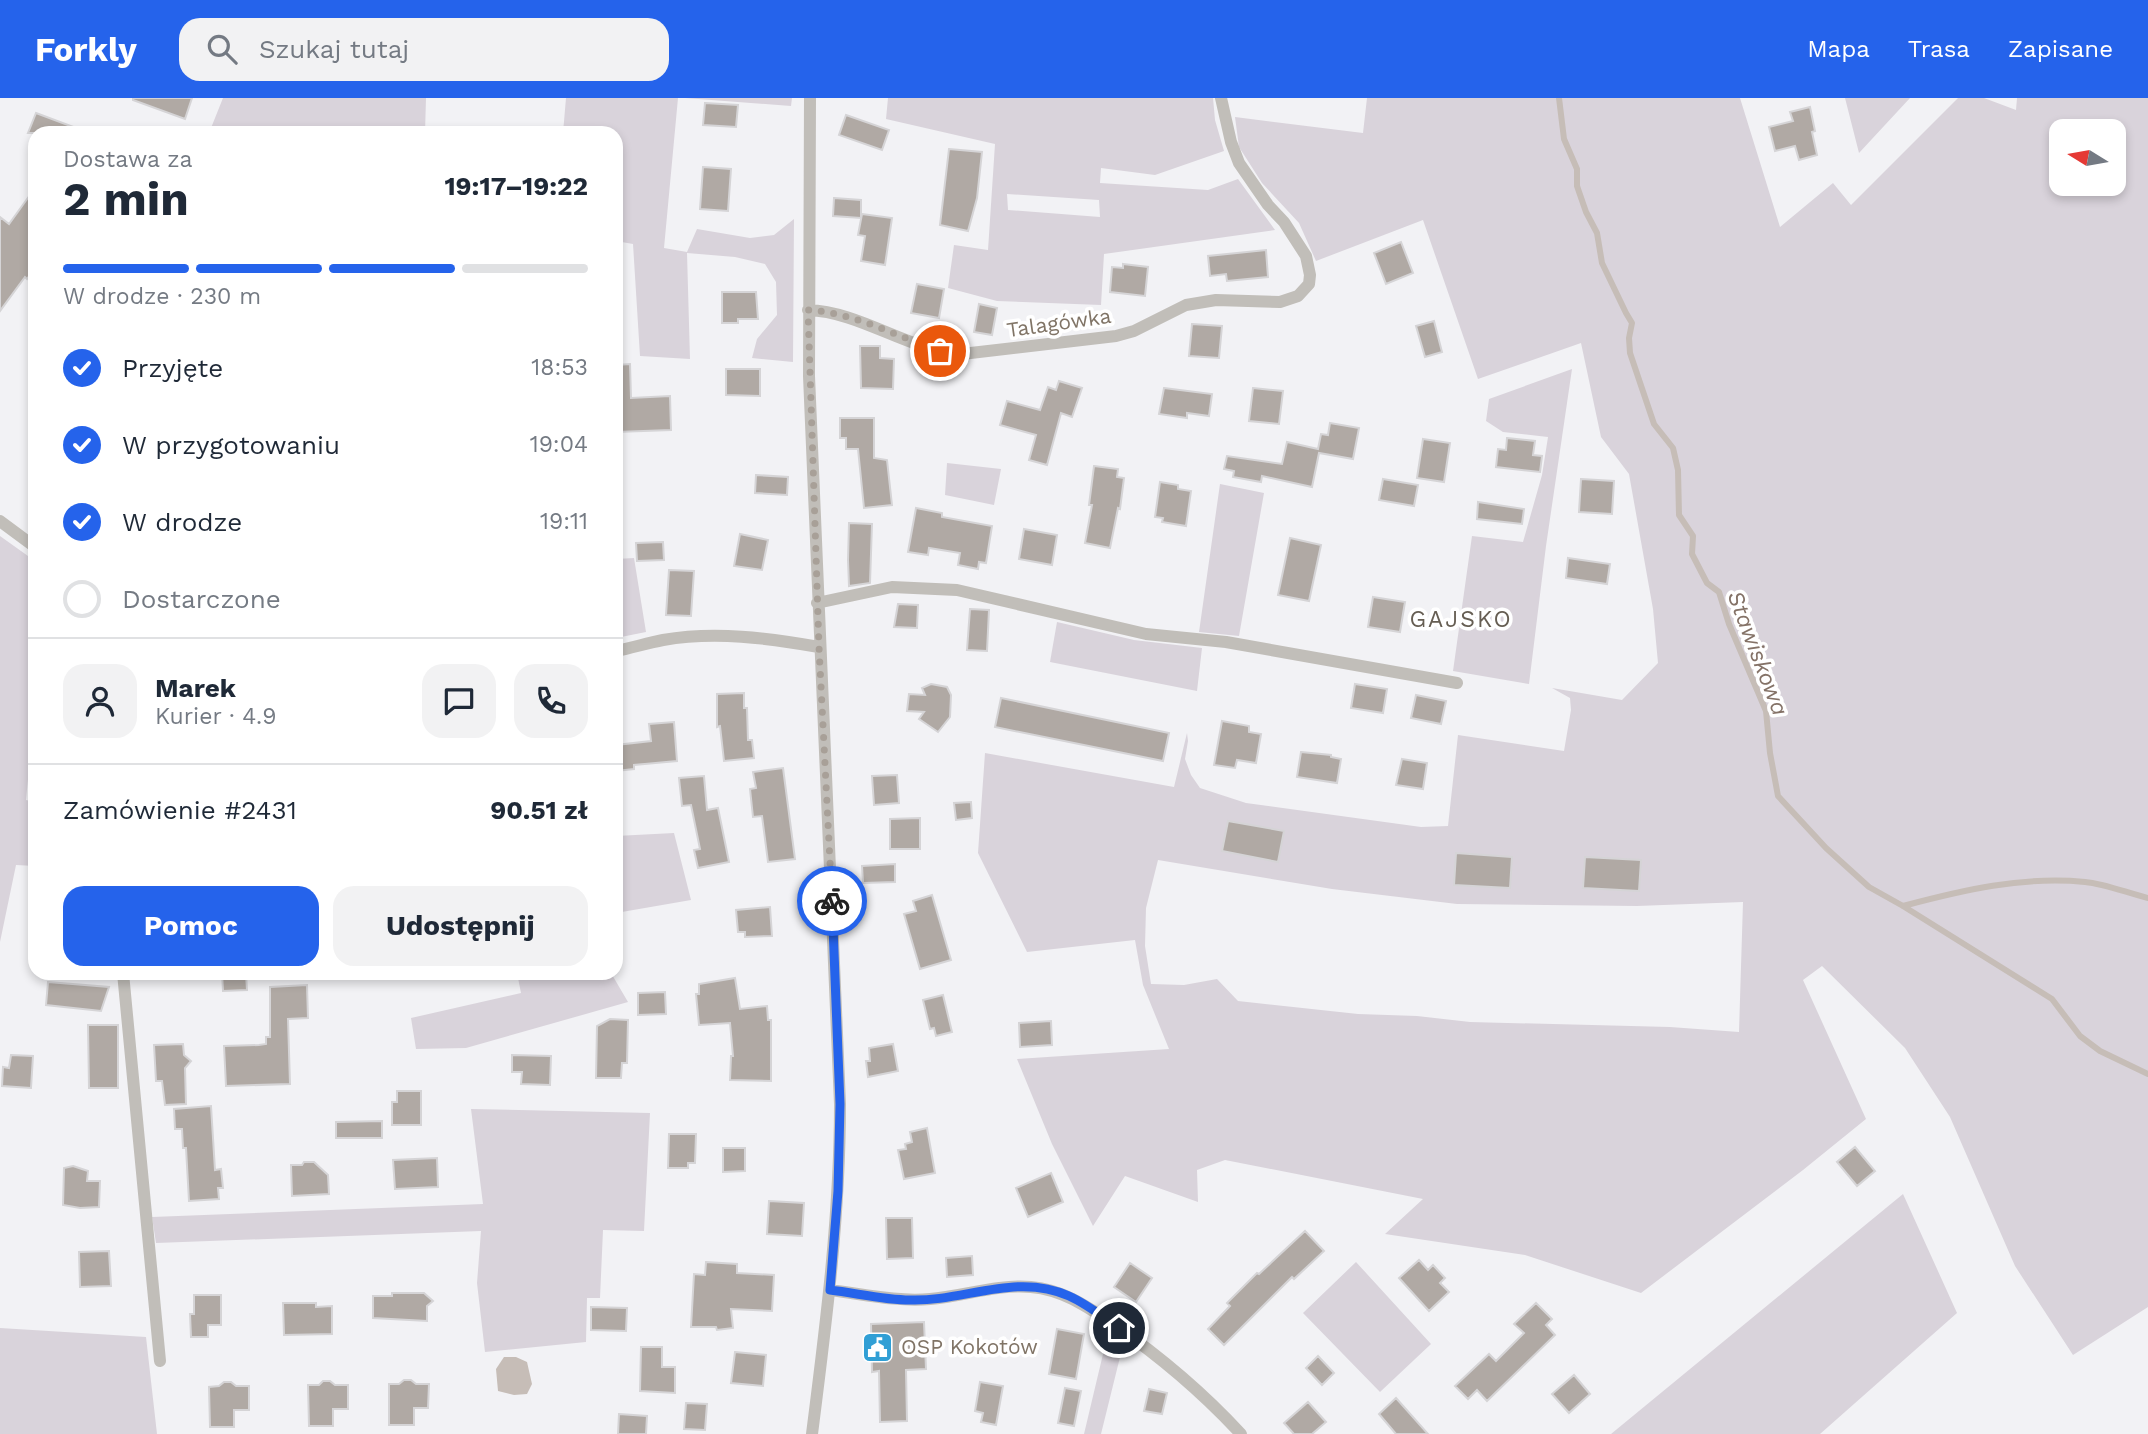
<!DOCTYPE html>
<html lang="pl">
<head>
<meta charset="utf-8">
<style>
	:root { --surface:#fff; --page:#f2f2f3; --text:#1f2937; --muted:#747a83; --line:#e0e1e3; --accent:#2563eb }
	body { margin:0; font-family:"Work Sans",sans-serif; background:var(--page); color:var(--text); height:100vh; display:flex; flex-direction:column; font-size:26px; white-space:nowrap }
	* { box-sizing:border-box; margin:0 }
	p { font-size:23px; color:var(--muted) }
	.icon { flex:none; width:38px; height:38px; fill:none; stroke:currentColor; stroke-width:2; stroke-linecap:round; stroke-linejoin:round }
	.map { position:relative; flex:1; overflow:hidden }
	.side { position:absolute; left:28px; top:28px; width:595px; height:854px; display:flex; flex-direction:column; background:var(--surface); border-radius:21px; box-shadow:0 4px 10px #0003 }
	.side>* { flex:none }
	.needle { width:46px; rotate:281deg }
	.buttons { position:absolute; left:2049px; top:21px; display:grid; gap:14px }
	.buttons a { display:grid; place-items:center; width:77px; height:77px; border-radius:14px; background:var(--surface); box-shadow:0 4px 10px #0003; font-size:35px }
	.pin { position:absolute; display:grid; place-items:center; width:60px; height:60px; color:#fff; margin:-30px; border:4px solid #fff; border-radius:50%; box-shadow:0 2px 7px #0007 }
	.courier { position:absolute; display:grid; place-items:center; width:70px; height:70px; margin:-35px; border:5px solid #2563eb; border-radius:50%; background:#fff; color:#222; box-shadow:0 2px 9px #0007 }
	.head em { font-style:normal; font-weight:700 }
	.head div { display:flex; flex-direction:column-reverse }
	.head { display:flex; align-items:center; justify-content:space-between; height:119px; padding:0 35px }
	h1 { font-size:46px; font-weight:700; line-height:52px }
	.bar { display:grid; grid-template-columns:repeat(4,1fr); gap:10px 7px; align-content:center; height:84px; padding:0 35px }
	.bar i { height:9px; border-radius:5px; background:var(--line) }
	.bar .selected { background:var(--accent) }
	.bar p { grid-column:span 4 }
	.line { display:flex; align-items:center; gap:18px; padding:0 35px; border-top:2px solid var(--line) }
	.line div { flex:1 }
	.round { display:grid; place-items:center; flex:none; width:74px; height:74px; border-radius:21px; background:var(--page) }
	ol { padding:0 35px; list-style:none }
	li { display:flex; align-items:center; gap:21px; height:77px }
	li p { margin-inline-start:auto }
	li .icon { padding:7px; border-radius:50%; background:var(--accent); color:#fff; stroke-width:4 }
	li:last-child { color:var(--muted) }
	li i { width:38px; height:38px; border:4px solid var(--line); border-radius:50% }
	.primary-button { display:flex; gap:14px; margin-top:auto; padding:14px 35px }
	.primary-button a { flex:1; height:80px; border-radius:21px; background:var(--accent); color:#fff; font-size:28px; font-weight:700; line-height:80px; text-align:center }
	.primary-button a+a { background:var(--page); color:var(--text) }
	header { display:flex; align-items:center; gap:42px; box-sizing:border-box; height:98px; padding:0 35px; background:var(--accent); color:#fff }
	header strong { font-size:33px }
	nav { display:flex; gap:38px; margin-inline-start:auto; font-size:24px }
	.search { width:490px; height:63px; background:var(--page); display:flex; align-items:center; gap:18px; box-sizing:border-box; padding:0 24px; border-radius:21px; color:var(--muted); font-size:26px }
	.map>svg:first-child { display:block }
	.green { fill:#d9d3db; fill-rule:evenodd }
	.water { fill:#c6bdb7 }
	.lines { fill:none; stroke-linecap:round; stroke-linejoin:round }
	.stream { stroke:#c6bdb7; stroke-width:6 }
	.building { fill:#b0a9a4; stroke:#d5d4d6; stroke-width:2 }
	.minor { stroke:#c1beb9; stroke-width:12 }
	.done { stroke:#a8a098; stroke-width:7; stroke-dasharray:0 12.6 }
	.route { stroke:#2563eb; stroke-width:9 }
	.labels { text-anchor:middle; stroke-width:7; stroke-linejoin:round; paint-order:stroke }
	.street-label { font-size:21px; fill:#807466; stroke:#fff }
	.poi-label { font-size:21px; fill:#807466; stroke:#fff; text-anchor:start }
	.neighbourhood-label { font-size:23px; letter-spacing:2px; fill:#665e53; stroke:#fff }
	.water-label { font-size:23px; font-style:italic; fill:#847267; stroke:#fff }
</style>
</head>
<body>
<header>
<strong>Forkly</strong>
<div class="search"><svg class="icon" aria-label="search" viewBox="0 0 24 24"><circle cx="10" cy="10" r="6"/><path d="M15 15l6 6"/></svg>Szukaj tutaj</div>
<nav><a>Mapa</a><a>Trasa</a><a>Zapisane</a></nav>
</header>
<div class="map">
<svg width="2148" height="1336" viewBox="0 0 2148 1336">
	<rect width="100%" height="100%" fill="#f2f2f5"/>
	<path class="green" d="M223,0h203l-1,35h-216z
		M566,0h112l-14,150 23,4 10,-23 53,9 24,-3 20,-16 -1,143 -41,-4 5,-19 20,-24 -1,-33 -11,-18 -30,-7 -48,-4 3,106 -50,-3 -7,-112 -17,-3v-108h-53z
		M685,0h107l-1,8z
		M888,0h325l2,22 9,31 -69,24 -54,-7 -1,15 108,7 30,-11 37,51 -171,24 -3,51 -104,-4 -49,-13 6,-43 34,5 7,-106 -109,-25zM1007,96l92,6 1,17 -92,-7z
		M1367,0h373l40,129 53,-44 18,22 107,-107h26l32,12 1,-12h131v1209l-75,48 -58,-89 -65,-149 -45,-69 -83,-82 -19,14 63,139 -63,51 -162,123 -116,-38 -140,-21 38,-35 -198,-39 -28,10 1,32 -73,-26 -32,50 -41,-82 -35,-85 152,-10 -26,-64 -8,-45 -108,12 -49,-99 7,-100 189,34 13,-54 1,8 -3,18 6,16 9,13 46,15 175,24 27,-1 10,-91 106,16 7,-41 -1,-12 -18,-10 70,12 36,-37 -5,-54 -24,-135 -28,-37 -20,-94 -103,36 -55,-159 -107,41 -17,-38 -37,-40 -23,-36 -4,-30 128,16zM2062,33h52v53h-52zM1158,762l174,29 125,15 180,2 106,-4 -4,130 -69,-5 -200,-5 -53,-6 -59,-2 -120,-13 -21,-22 -33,6 -33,-1 -6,-38 1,-38z
		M1845,0h65l-51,55z
		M1572,271l-26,177 -17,138 -76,-13 19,-135 51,6 19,-67 6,-38 -45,-5 -17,-11 3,-22z
		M947,365l54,6 -7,36 -49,-10z
		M1220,386l44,9 -25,143 -40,-4z
		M0,438l35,25v177h-3l-6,62 9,2v64l-19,-1 -16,77z
		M634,460l12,74 -30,6v-79z
		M1057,524l77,18 68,8 -5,43 -147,-29z
		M674,735l17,67 -75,13v-77z
		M517,875h94l17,29 -162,46 -50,1 -5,-31 110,-25z
		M471,1011l179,4 -6,118 -41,-1 -3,68h-13l-1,44 -101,10 -8,-69 4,-52 -325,12 -4,-26 331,-13z
		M1903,1096l54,119 -137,121h-209z
		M1356,1164l75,82 -51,48 -77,-79z
		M0,1230l146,9 11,97h-157z
		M1108,1235l15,12 -22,89h-17z"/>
	<path class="water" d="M504,1259h12l11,5 5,22 -5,10 -13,1 -16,-4 -2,-22z"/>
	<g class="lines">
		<path class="stream" d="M1559,0l5,41 13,30v17l9,26 11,21 5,30 24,50 6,10 -3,15 1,15 24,71 19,24 5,22 1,45 14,21 -1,18 15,29 12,9 10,32 37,87 4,42 8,43 48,52 43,39 34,19 149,93 28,37 20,15 48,23
			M1903,808c60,-16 119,-30 182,-24 21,2 42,11 63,16"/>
	</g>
	<path class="building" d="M133,0h59l-7,21 -52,-19z
		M705,5l33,2 -2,22 -33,-2z
		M1810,9l5,24 -3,1 5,23 -18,5 -4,-14 -20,5 -6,-24 24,-6 -3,-9z
		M36,15l48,18v2h-56z
		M846,17l43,15 -7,20 -43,-15z
		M949,51l33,3 -5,46 -9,33 -28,-6z
		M703,69l28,2 -3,42 -28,-2z
		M35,90v80l-8,11 -2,-2 -25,34v-94l9,7z
		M834,100l27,2v18l-28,-2z
		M862,116l30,4 -7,47 -24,-4 4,-25 -7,-1z
		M1401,144l12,31 -27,11 -12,-31z
		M1266,152l2,27 -41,4 -1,-7 -16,2 -2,-20z
		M1123,166l25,3 -3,29 -35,-4 2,-25 11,1z
		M917,186l27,5 -5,29 -28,-5z
		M722,194h34l2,27h-20v4h-16z
		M979,206l18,4 -5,27 -18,-3z
		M1434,223l8,31 -17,5 -9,-31z
		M1192,226l30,2 -3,32 -30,-2z
		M860,248h20v12l14,1 -1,30 -32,-1z
		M630,266l1,34 39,-2 1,34 -55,2v-67z
		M726,271h34v27l-34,-1z
		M1059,283l23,7 -10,29 -11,-4 -14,52 -18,-5 7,-25 -36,-10 7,-24 33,9 8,-23 8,3z
		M1164,290l48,6 -3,22 -22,-3v5l-28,-4z
		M1253,290l30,3 -4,33 -30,-3z
		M840,320h34v40l13,2 5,45 -28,3 -6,-59h-12v-11h-6z
		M1330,325l29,5 -6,31 -34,-6 -7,34 -50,-11 -1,6 -28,-5 1,-6 -10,-2 3,-13 55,8 5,-22 31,7 3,-15 7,1z
		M1507,340l28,3 -2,14 9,1 -2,16 -44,-5 2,-18 8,1z
		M1423,341l27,4 -6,39 -27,-4z
		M1094,368l24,3 -1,8 7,1 -4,31 -2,-1 -8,40 -25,-5 7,-38h-3z
		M756,377l32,2 -1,18 -32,-2z
		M1383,381l35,6 -4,21 -35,-6z
		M1581,381l33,2 -2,33 -33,-2z
		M1160,384l18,3v4l13,2 -5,35 -24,-4 1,-4 -8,-1z
		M1478,404l46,7 -2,15 -45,-5z
		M916,410l26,5v4l50,9 -6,37 -7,-1 -1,7 -20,-4 2,-12 -31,-5 -1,7 -20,-3z
		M849,425l23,1 -2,59 -21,3 -1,-26z
		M1024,431l33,6 -5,30 -33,-6z
		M740,436l28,6 -6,30 -28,-4z
		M1290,440l31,7 -12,56 -31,-6z
		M663,444l1,18 -27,1 -1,-18z
		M1568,460l42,6 -3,20 -41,-6z
		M669,472l25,1 -3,45 -25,-1z
		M1373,499l32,5 -5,30 -32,-5z
		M898,506l20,1 -1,23 -23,-1z
		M970,511l19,1 -2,41 -20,-1z
		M931,586l16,3 4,8 -1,22 -12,15 -19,-13 5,-7 -17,-1 2,-17 16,1 -3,-7z
		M1355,586l32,5 -4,24 -32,-5z
		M744,595v15h3l1,32h4l2,18 -30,3 -4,-35 -3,1v-33z
		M1416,597l30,6 -5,23 -30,-6z
		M1001,600l168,35 -6,28 -168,-34z
		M1222,623l27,5v6l12,2 -5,29 -19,-3 -2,8 -21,-3z
		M674,624l3,39 -43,4v4l-18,2v-26l35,-4 -2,-17z
		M1301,654l30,3v2l10,2 -4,24 -40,-6z
		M1402,661l25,4 -4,26 -27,-4z
		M783,670l12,91 -27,3 -6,-46 -9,1 -3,-28 6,-1 -3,-16z
		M897,677l2,28 -25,2 -2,-29z
		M704,678l3,34 11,-2 11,54 -31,6 -4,-18 6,-1 -9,-44 -9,1 -3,-28z
		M971,704l1,16 -16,2 -2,-17z
		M920,720v31h-30v-30z
		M1228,723l56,10 -6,31 -56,-11z
		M1456,755l56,4 -2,31 -56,-3z
		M1585,759l56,3 -2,31 -56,-3z
		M895,766v18l-32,1 -1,-17z
		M932,797l19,65 -31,9 -16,-55 12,-3 -3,-10z
		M770,809l2,29 -27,1v-5h-7l-2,-22z
		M222,875h24l1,17 -24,1z
		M735,880l5,31 27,-3 1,14h3v61l-41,-1 1,-24h2l-3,-33 -31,2 -3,-31h3v-10z
		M48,884l61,5 -8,24 -55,-6z
		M307,887l1,33 -20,1 2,65 -64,2 -2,-40 35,-1 7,-1v-7h4v-50z
		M665,894l1,22 -28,1v-22z
		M943,897l9,37 -16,4 -2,-8 -4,1 -7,-29z
		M610,921l18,1 -1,43h-5l-1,15h-25l1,-52z
		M1051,923l1,24 -32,2 -1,-24z
		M88,927h30v63h-29z
		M183,946l1,11 7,6 -6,7 1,36 -21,1 -3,-24h-6l-2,-36z
		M893,946l5,27 -30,6 -2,-16h4l-1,-13z
		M11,957l22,1 -2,32 -29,-2 1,-19 6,1z
		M512,957l39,1 -1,29 -29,-1 1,-12h-10z
		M397,993h24v34h-29v-23h5z
		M211,1008l4,64 6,-1 2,19h-5l1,11 -30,2 -3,-53h-3l-1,-19h-7l-1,-20z
		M382,1023v17h-46v-16z
		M927,1030l8,45 -31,6 -6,-29 8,-1 -1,-5 7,-2 -2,-10z
		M669,1036h27l-1,29h-7v5h-20z
		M1855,1049l20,24 -18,15 -20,-24z
		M723,1050h22v23l-22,1z
		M437,1060l1,29 -43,2 -2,-29z
		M304,1064h10l14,13 1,19 -37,2 -1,-31h11z
		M73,1068l15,5 -1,10h13l-1,26 -19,1 -17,-3 1,-37z
		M1051,1075l12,29 -35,15 -12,-29z
		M769,1103l35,2 -2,33 -35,-2z
		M886,1120h26l1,40 -26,1z
		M1305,1133l19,20 -30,28 -2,-2 -68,68 -16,-16 22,-23 -3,-3 30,-30 2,1z
		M109,1153l2,35 -31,1 -1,-35z
		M972,1158l1,19 -26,2 -1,-19z
		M1419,1162l9,10 5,-5 12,13 -5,5 9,9 -20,19 -30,-33z
		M706,1164l31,2v9l37,2 -2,36 -41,-2 2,19 -16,2 -1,-3h-25l3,-53 11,1z
		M1130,1165l22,15 -16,24 -22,-15z
		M392,1195h32l9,8 -6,5v15l-54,-3v-22h19z
		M194,1197h27v30h-13v12h-17l-1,-23h4z
		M283,1205h33v4l16,-1v28l-48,1z
		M1536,1205l16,16 -6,6 9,10 -68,66 -10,-11 -9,9 -13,-13 34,-32 7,7 28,-28 -10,-9z
		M591,1209l36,1 -1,23 -35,-1z
		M924,1224l2,47 -20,1 1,51 -27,1 -1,-51 -7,1 -1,-48z
		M1057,1231l27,5 -8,45 -27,-5z
		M641,1249h21v20h13v26l-35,-2z
		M735,1254l31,3 -3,31 -32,-3z
		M1318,1258l16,17 -12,12 -16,-17z
		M1574,1277l16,19 -21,19 -17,-19z
		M404,1282h7l5,4h13l-1,24h-14v17h-25v-41h10z
		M323,1283h7l5,4h13v24h-15v17h-24l-1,-41h11z
		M224,1284h7l5,4h13v24h-15v17h-24l-1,-40 10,-1z
		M980,1284l23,4 -7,39 -15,-3 2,-9 -8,-2z
		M1065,1290l16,3 -7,35 -16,-3z
		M1149,1291l18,4 -5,21 -18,-3z
		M1396,1300l32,36h-32l-17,-20z
		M1308,1304l18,20 -14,12h-18l-10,-11z
		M686,1305l21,1 -2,26 -21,-1z
		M619,1316l28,2 -1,18h-28z"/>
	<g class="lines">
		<path class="minor" d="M810,0l-1,278 31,728c0,111 -14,220 -28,330
			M808,212c54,2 100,41 154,44l154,-18 18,-5 52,-26 30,-5 64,2 18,-6 11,-12 1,-9 -4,-19 -22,-34 -16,-17 -29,-42 -8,-21 -10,-44
			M0,423l35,26
			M817,505l75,-16 65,3 189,44 80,8 231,41
			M616,553c16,-3 31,-8 47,-11 52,-9 105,-2 156,7
			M123,875l37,388
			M830,1192c33,4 67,12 100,9 34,-3 67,-15 101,-12 34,3 58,21 85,39 46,32 87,67 125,108"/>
	</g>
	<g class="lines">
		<path class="done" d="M832,803l-13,-254 -11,-337c45,2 90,27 132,41"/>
		<path class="route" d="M832,803l8,203 -2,87 -8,99c26,3 54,10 80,10 53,2 107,-28 159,-4 18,8 34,21 50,32"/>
	</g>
	<defs>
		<symbol id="civic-square" viewBox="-11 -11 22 22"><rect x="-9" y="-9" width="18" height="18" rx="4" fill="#319fd5" stroke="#fff"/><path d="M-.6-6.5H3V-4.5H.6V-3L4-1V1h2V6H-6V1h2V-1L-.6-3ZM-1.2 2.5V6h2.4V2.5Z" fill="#fff"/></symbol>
	</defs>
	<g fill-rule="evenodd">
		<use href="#civic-square" x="860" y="1232" width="35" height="35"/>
	</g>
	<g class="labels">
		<g class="street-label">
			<text transform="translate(1059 225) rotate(-8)" y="7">Talagówka</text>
		</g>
		<g class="poi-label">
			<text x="901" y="1256">OSP Kokotów</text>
		</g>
		<g class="neighbourhood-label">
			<text x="1461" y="529">GAJSKO</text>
		</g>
		<g class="water-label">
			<text transform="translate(1758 555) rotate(69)" y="8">Stawiskowa</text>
		</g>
	</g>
</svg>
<div class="buttons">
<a><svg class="needle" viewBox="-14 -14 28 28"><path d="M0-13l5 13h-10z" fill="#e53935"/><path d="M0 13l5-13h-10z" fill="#747a83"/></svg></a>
</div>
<div class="pin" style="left:940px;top:253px;background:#ea580c"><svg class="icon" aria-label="bag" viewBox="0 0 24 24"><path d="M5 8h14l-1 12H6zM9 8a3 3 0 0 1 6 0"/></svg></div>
<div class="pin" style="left:1119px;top:1230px;background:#1f2937"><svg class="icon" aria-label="home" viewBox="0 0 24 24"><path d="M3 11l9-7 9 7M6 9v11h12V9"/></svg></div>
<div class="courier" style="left:832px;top:803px"><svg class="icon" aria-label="bike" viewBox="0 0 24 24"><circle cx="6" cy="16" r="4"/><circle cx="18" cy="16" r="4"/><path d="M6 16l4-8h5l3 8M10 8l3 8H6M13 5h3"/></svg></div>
<section class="side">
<div class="head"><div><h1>2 min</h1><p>Dostawa za</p></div><em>19:17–19:22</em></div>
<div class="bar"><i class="selected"></i><i class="selected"></i><i class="selected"></i><i></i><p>W drodze · 230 m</p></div>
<ol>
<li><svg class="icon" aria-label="check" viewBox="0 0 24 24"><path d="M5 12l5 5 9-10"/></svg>Przyjęte<p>18:53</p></li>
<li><svg class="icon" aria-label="check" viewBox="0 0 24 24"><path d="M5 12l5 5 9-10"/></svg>W przygotowaniu<p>19:04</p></li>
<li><svg class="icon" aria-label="check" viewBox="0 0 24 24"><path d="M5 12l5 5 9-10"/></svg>W drodze<p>19:11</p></li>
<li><i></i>Dostarczone</li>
</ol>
<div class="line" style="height:126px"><a class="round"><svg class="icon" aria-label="person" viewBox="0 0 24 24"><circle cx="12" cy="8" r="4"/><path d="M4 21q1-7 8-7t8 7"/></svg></a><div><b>Marek</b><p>Kurier · 4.9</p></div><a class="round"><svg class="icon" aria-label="chat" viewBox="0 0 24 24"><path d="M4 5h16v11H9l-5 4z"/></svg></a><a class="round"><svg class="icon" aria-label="phone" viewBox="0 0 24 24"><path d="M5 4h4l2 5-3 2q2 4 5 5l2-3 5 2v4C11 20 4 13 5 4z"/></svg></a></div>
<div class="line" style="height:91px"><div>Zamówienie #2431</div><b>90.51 zł</b></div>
<div class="primary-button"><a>Pomoc</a><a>Udostępnij</a></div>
</section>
</div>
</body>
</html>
